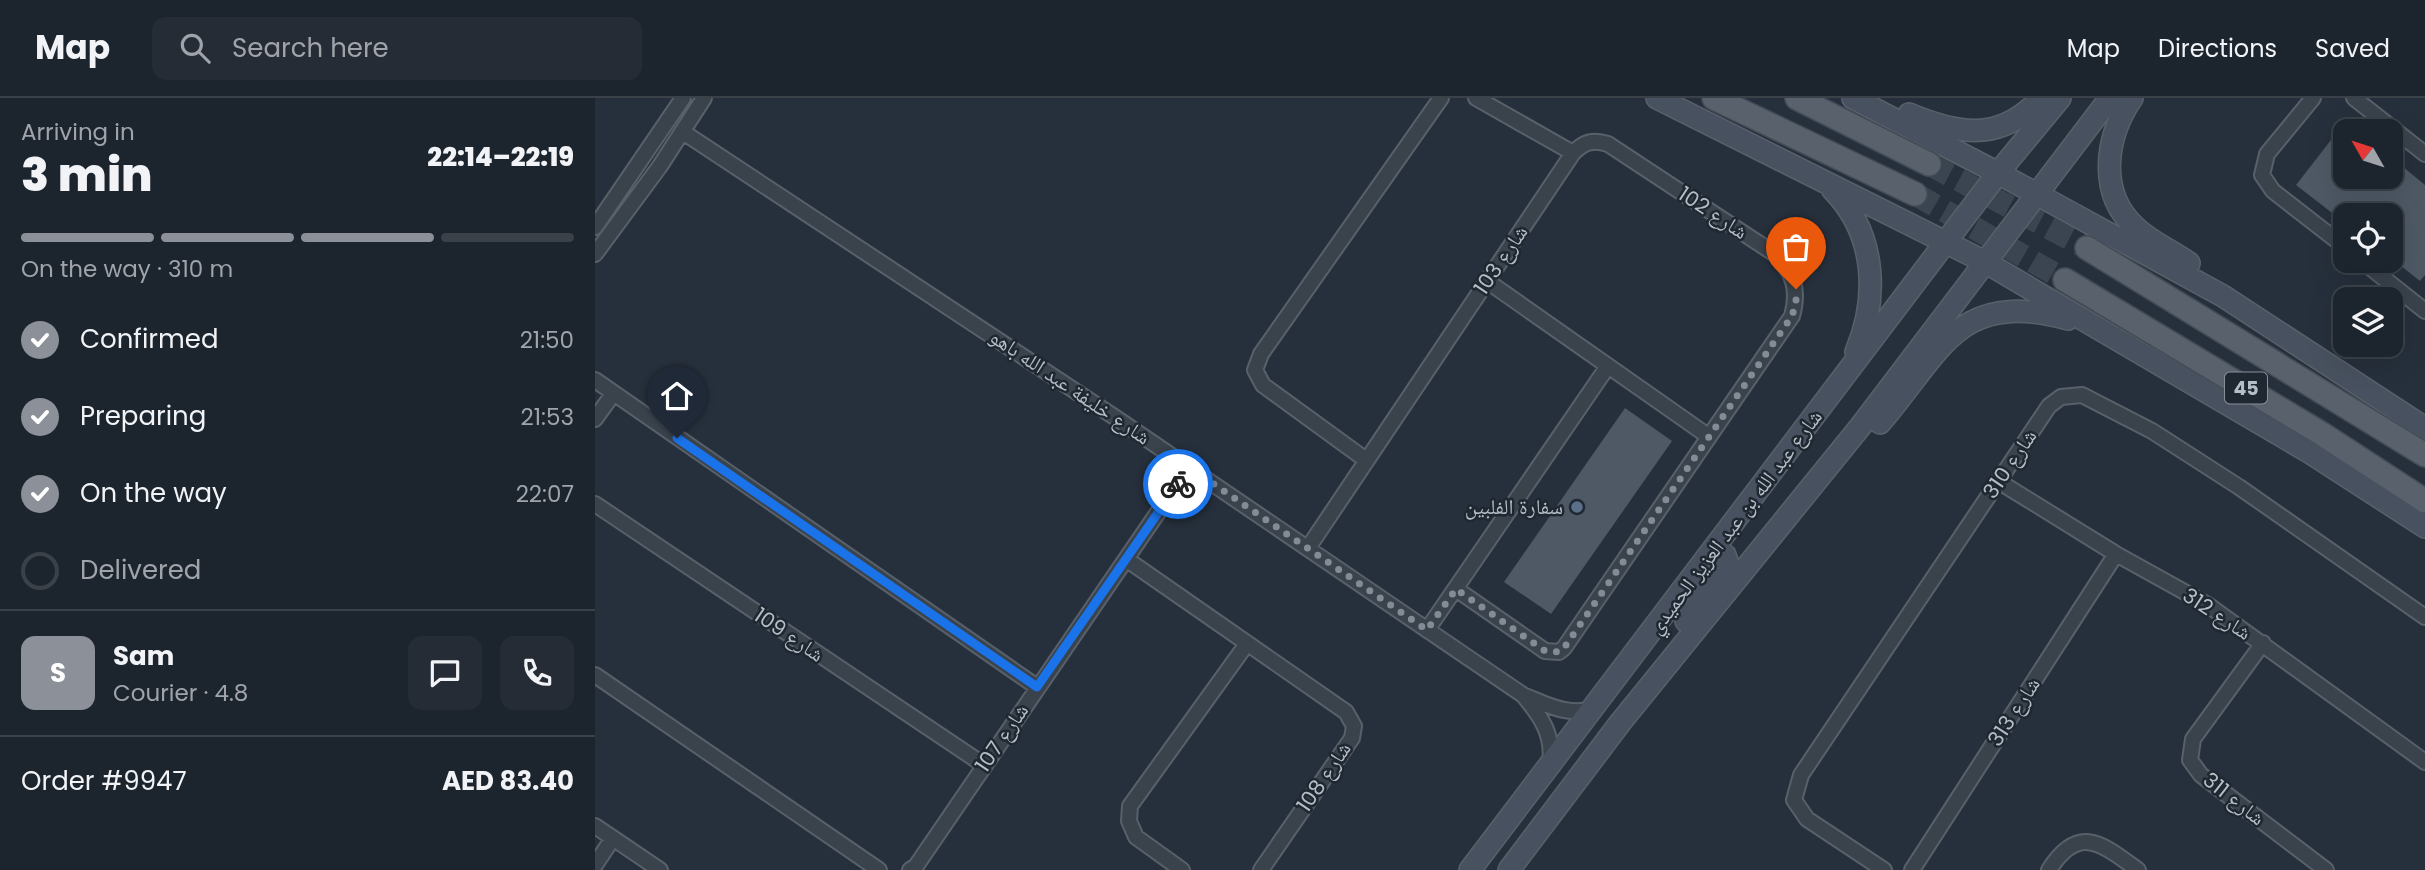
<!DOCTYPE html>
<html lang="en">
<head>
<meta charset="utf-8">
<style>
	:root { --surface:#1c242d; --page:#252c35; --text:#f1f3f6; --muted:#a0a4aa; --line:#3a4149; --accent:#8c9099 }
	body { margin:0; font-family:Poppins,"Noto Naskh Arabic",sans-serif; background:var(--page); color:var(--text); height:100vh; display:flex; flex-direction:column; font-size:26px; white-space:nowrap }
	* { box-sizing:border-box; margin:0 }
	p { font-size:23px; color:var(--muted) }
	.icon { flex:none; width:38px; height:38px; fill:none; stroke:currentColor; stroke-width:2; stroke-linecap:round; stroke-linejoin:round }
	.map { position:relative; flex:1; overflow:hidden }
	.details { display:flex; flex-direction:column; background:var(--surface); width:595px }
	.details>* { flex:none }
	.needle { width:46px; rotate:309deg }
	.fabs { position:absolute; left:1738px; top:21px; display:grid; gap:14px }
	.fabs a { display:grid; place-items:center; width:70px; height:70px; border-radius:14px; background:var(--surface); box-shadow:0 7px 28px #0002,0 0 0 2px var(--line); font-size:35px }
	.pin { position:absolute; display:grid; place-items:center; width:60px; height:60px; color:#fff; margin:-72px -30px; border-radius:50% 50% 50% 0; rotate:-45deg; box-shadow:0 0 7px #0007 }
	.pin .icon { rotate:45deg }
	.courier { position:absolute; display:grid; place-items:center; width:70px; height:70px; margin:-35px; border:5px solid #1a73e8; border-radius:50%; background:#fff; color:#222; box-shadow:0 2px 9px #0007 }
	.summary em { font-style:normal; font-weight:800 }
	.summary div { display:flex; flex-direction:column-reverse }
	.summary { display:flex; align-items:center; justify-content:space-between; height:119px; padding:0 21px }
	h1 { font-size:46px; font-weight:800; line-height:52px }
	.bar { display:grid; grid-template-columns:repeat(4,1fr); gap:10px 7px; align-content:center; height:84px; padding:0 21px }
	.bar i { height:9px; border-radius:5px; background:var(--line) }
	.bar .active { background:var(--accent) }
	.bar p { grid-column:span 4 }
	.line { display:flex; align-items:center; gap:18px; padding:0 21px; border-top:2px solid var(--line) }
	.line div { flex:1 }
	.round { display:grid; place-items:center; flex:none; width:74px; height:74px; border-radius:14px; background:var(--page) }
	ol { padding:0 21px; list-style:none }
	li { display:flex; align-items:center; gap:21px; height:77px }
	li p { margin-inline-start:auto }
	li .icon { padding:7px; border-radius:50%; background:var(--accent); color:#fff; stroke-width:4 }
	li:last-child { color:var(--muted) }
	li i { width:38px; height:38px; border:4px solid var(--line); border-radius:50% }
	header { display:flex; align-items:center; gap:42px; box-sizing:border-box; height:98px; padding:0 35px; background:var(--surface); border-bottom:2px solid var(--line) }
	header strong { font-size:33px }
	nav { display:flex; gap:38px; margin-inline-start:auto; font-size:24px }
	.search { width:490px; height:63px; background:var(--page); display:flex; align-items:center; gap:18px; box-sizing:border-box; padding:0 24px; border-radius:14px; color:var(--muted); font-size:26px }
	main { display:flex; flex:1; min-height:0 }
	.map>svg:first-child { display:block }
	.building { fill:#4f5966 }
	.lines { fill:none; stroke-linecap:round; stroke-linejoin:round }
	.primary-tunnel { stroke:#3b4551; stroke-width:23; stroke-dasharray:23 11; stroke-linecap:butt }
	.street-casing { stroke:#58606a; stroke-width:18 }
	.secondary-casing { stroke:#58606a; stroke-width:24 }
	.primary-casing { stroke:#434b55; stroke-width:26 }
	.street { stroke:#3a424c; stroke-width:14 }
	.secondary { stroke:#48515f; stroke-width:21 }
	.primary { stroke:#58616c; stroke-width:23 }
	.done { stroke:#838c96; stroke-width:7; stroke-dasharray:0 12.6 }
	.route { stroke:#1a73e8; stroke-width:9 }
	.service-dot { fill:#5c6f8a; stroke:#1f2731; stroke-width:2.5 }
	.labels { text-anchor:middle; stroke-width:5; stroke-linejoin:round; paint-order:stroke }
	.shield { fill:#1f2731; stroke:#88909a; stroke-width:2 }
	.shield-label { font-size:19px; font-weight:bold; fill:#b5bdc7 }
	.street-label { font-size:21px; fill:#b5bdc7; stroke:#1f2731 }
	.poi-label { font-size:21px; fill:#b5bdc7; stroke:#1f2731; text-anchor:end }
</style>
</head>
<body>
<header>
<strong>Map</strong>
<div class="search"><svg class="icon" aria-label="search" viewBox="0 0 24 24"><circle cx="10" cy="10" r="6"/><path d="M15 15l6 6"/></svg>Search here</div>
<nav><a>Map</a><a>Directions</a><a>Saved</a></nav>
</header>
<main>
<section class="details">
<div class="summary"><div><h1>3 min</h1><p>Arriving in</p></div><em>22:14–22:19</em></div>
<div class="bar"><i class="active"></i><i class="active"></i><i class="active"></i><i></i><p>On the way · 310 m</p></div>
<ol>
<li><svg class="icon" aria-label="check" viewBox="0 0 24 24"><path d="M5 12l5 5 9-10"/></svg>Confirmed<p>21:50</p></li>
<li><svg class="icon" aria-label="check" viewBox="0 0 24 24"><path d="M5 12l5 5 9-10"/></svg>Preparing<p>21:53</p></li>
<li><svg class="icon" aria-label="check" viewBox="0 0 24 24"><path d="M5 12l5 5 9-10"/></svg>On the way<p>22:07</p></li>
<li><i></i>Delivered</li>
</ol>
<div class="line" style="height:126px"><b class="round" style="background:var(--accent);color:#fff">S</b><div><b>Sam</b><p>Courier · 4.8</p></div><a class="round"><svg class="icon" aria-label="chat" viewBox="0 0 24 24"><path d="M4 5h16v11H9l-5 4z"/></svg></a><a class="round"><svg class="icon" aria-label="phone" viewBox="0 0 24 24"><path d="M5 4h4l2 5-3 2q2 4 5 5l2-3 5 2v4C11 20 4 13 5 4z"/></svg></a></div>
<div class="line" style="height:91px"><div>Order #9947</div><b>AED 83.40</b></div>
</section>
<div class="map">
<svg width="1830" height="772" viewBox="0 0 1830 772">
	<rect width="100%" height="100%" fill="#26303c"/>
	<path class="building" d="M1750,24v55h46v-20l34,28v90l-5,6 -29,-23v-43h-46v8l-49,-38z
		M1030,310l47,33 -121,173 -47,-32z"/>
	<g class="lines">
		<path class="primary-tunnel" d="M1334,66l158,84
			M1320,96l150,86"/>
		<defs>
			<path id="street" d="M881,0l97,55
				M1718,0l-46,56 -5,21 11,16 72,56
				M1759,0l71,56
				M88,34l433,286 407,277c25,10 43,21 70,14
				M0,129l88,-129
				M0,156l65,-88 44,-68
				M1767,163l63,50
				M892,183l221,155
				M0,282l442,307
				M0,321l18,-25
				M771,362l-103,-75 -8,-15 6,-16 180,-256
				M1403,383l118,73 92,51 217,157
				M0,406l389,261
				M713,450l265,-395c11,-11 20,-14 35,-9l167,110c19,18 24,37 17,62l-228,332 -5,4 -14,-1 -89,-62
				M531,461l220,153 8,14 -2,12 -91,132
				M832,532l181,-264
				M1668,545l-70,96 -3,21 11,15 125,95
				M0,577l284,195
				M929,598c17,21 30,39 26,67
				M0,728l65,44
				M0,767l18,-27
				M315,772l6,-4 273,-399
				M587,772l-46,-33 -7,-16 1,-15 116,-161
				M1289,772l-77,-51 -13,-19 7,-25 248,-369 12,-9 21,-2 70,36 87,56 186,130
				M1317,772l204,-316
				M1454,772c30,-47 53,-26 89,0"/>
			<path id="secondary" d="M1062,0l328,164 324,190 116,75
				M1258,0l145,75 225,123 202,132
				M1537,0c-26,38 -35,94 3,129 15,15 36,23 54,36
				M1314,16c50,21 92,28 132,-16
				M1238,92c43,44 46,107 23,162
				M1285,325c62,-72 77,-134 188,-104
				M1091,523l39,-53 2,-7 -2,-6 -10,-6
				M875,772l528,-697 62,-75
				M914,772l111,-147 240,-296 250,-329"/>
			<path id="primary" d="M1119,0l201,96
				M1202,0l132,66
				M1492,150l338,207
				M1470,182l257,154 103,67"/>
		</defs>
		<use href="#street" class="street-casing"/>
		<use href="#secondary" class="secondary-casing"/>
		<use href="#primary" class="primary-casing"/>
		<use href="#street" class="street"/>
		<use href="#secondary" class="secondary"/>
		<use href="#primary" class="primary"/>
	</g>
	<g class="lines">
		<path class="done" d="M583,386l11,-17 238,163 29,-41 89,62 14,1 5,-4 228,-332 4,-14v-13"/>
		<path class="route" d="M82,340l360,249 141,-203"/>
	</g>
	<circle class="service-dot" cx="982" cy="409" r="7"/>
	<g class="labels">
		<rect class="shield" x="1630" y="274.5" width="42" height="31" rx="5"/>
		<g class="shield-label">
			<text x="1651" y="297">45</text>
		</g>
		<g class="street-label">
			<text transform="translate(1118 115) rotate(33)" y="7">شارع 102</text>
			<text transform="translate(906 162) rotate(-56)" y="7">شارع 103</text>
			<text transform="translate(475 289) rotate(34)" y="7">شارع خليفة عبد الله باهو</text>
			<text transform="translate(1415 366) rotate(-56)" y="7">شارع 310</text>
			<text transform="translate(1140 424) rotate(-53)" y="7">شارع عبد الله بن عبد العزيز الحميدي</text>
			<text transform="translate(1622 516) rotate(33)" y="7">شارع 312</text>
			<text transform="translate(194 537) rotate(34)" y="7">شارع 109</text>
			<text transform="translate(1419 614) rotate(-57)" y="7">شارع 313</text>
			<text transform="translate(407 640) rotate(-56)" y="7">شارع 107</text>
			<text transform="translate(729 679) rotate(-56)" y="7">شارع 108</text>
			<text transform="translate(1639 701) rotate(38)" y="7">شارع 311</text>
		</g>
		<g class="poi-label">
			<text x="968" y="416">سفارة الفلبين</text>
		</g>
	</g>
</svg>
<div class="fabs">
<a><svg class="needle" viewBox="-14 -14 28 28"><path d="M0-13l5 13h-10z" fill="#e53935"/><path d="M0 13l5-13h-10z" fill="#a0a4aa"/></svg></a>
<a><svg class="icon" aria-label="locate" viewBox="0 0 24 24"><circle cx="12" cy="12" r="6"/><path d="M12 2v4M12 18v4M2 12h4M18 12h4"/></svg></a>
<a><svg class="icon" aria-label="layers" viewBox="0 0 24 24"><path d="M12 4l9 5-9 5-9-5zM3 14l9 5 9-5"/></svg></a>
</div>
<div class="pin" style="left:1201px;top:191px;background:#ea580c"><svg class="icon" aria-label="bag" viewBox="0 0 24 24"><path d="M5 8h14l-1 12H6zM9 8a3 3 0 0 1 6 0"/></svg></div>
<div class="pin" style="left:82px;top:340px;background:#1f2937"><svg class="icon" aria-label="home" viewBox="0 0 24 24"><path d="M3 11l9-7 9 7M6 9v11h12V9"/></svg></div>
<div class="courier" style="left:583px;top:386px"><svg class="icon" aria-label="bike" viewBox="0 0 24 24"><circle cx="6" cy="16" r="4"/><circle cx="18" cy="16" r="4"/><path d="M6 16l4-8h5l3 8M10 8l3 8H6M13 5h3"/></svg></div>
</div>
</main>
</body>
</html>
